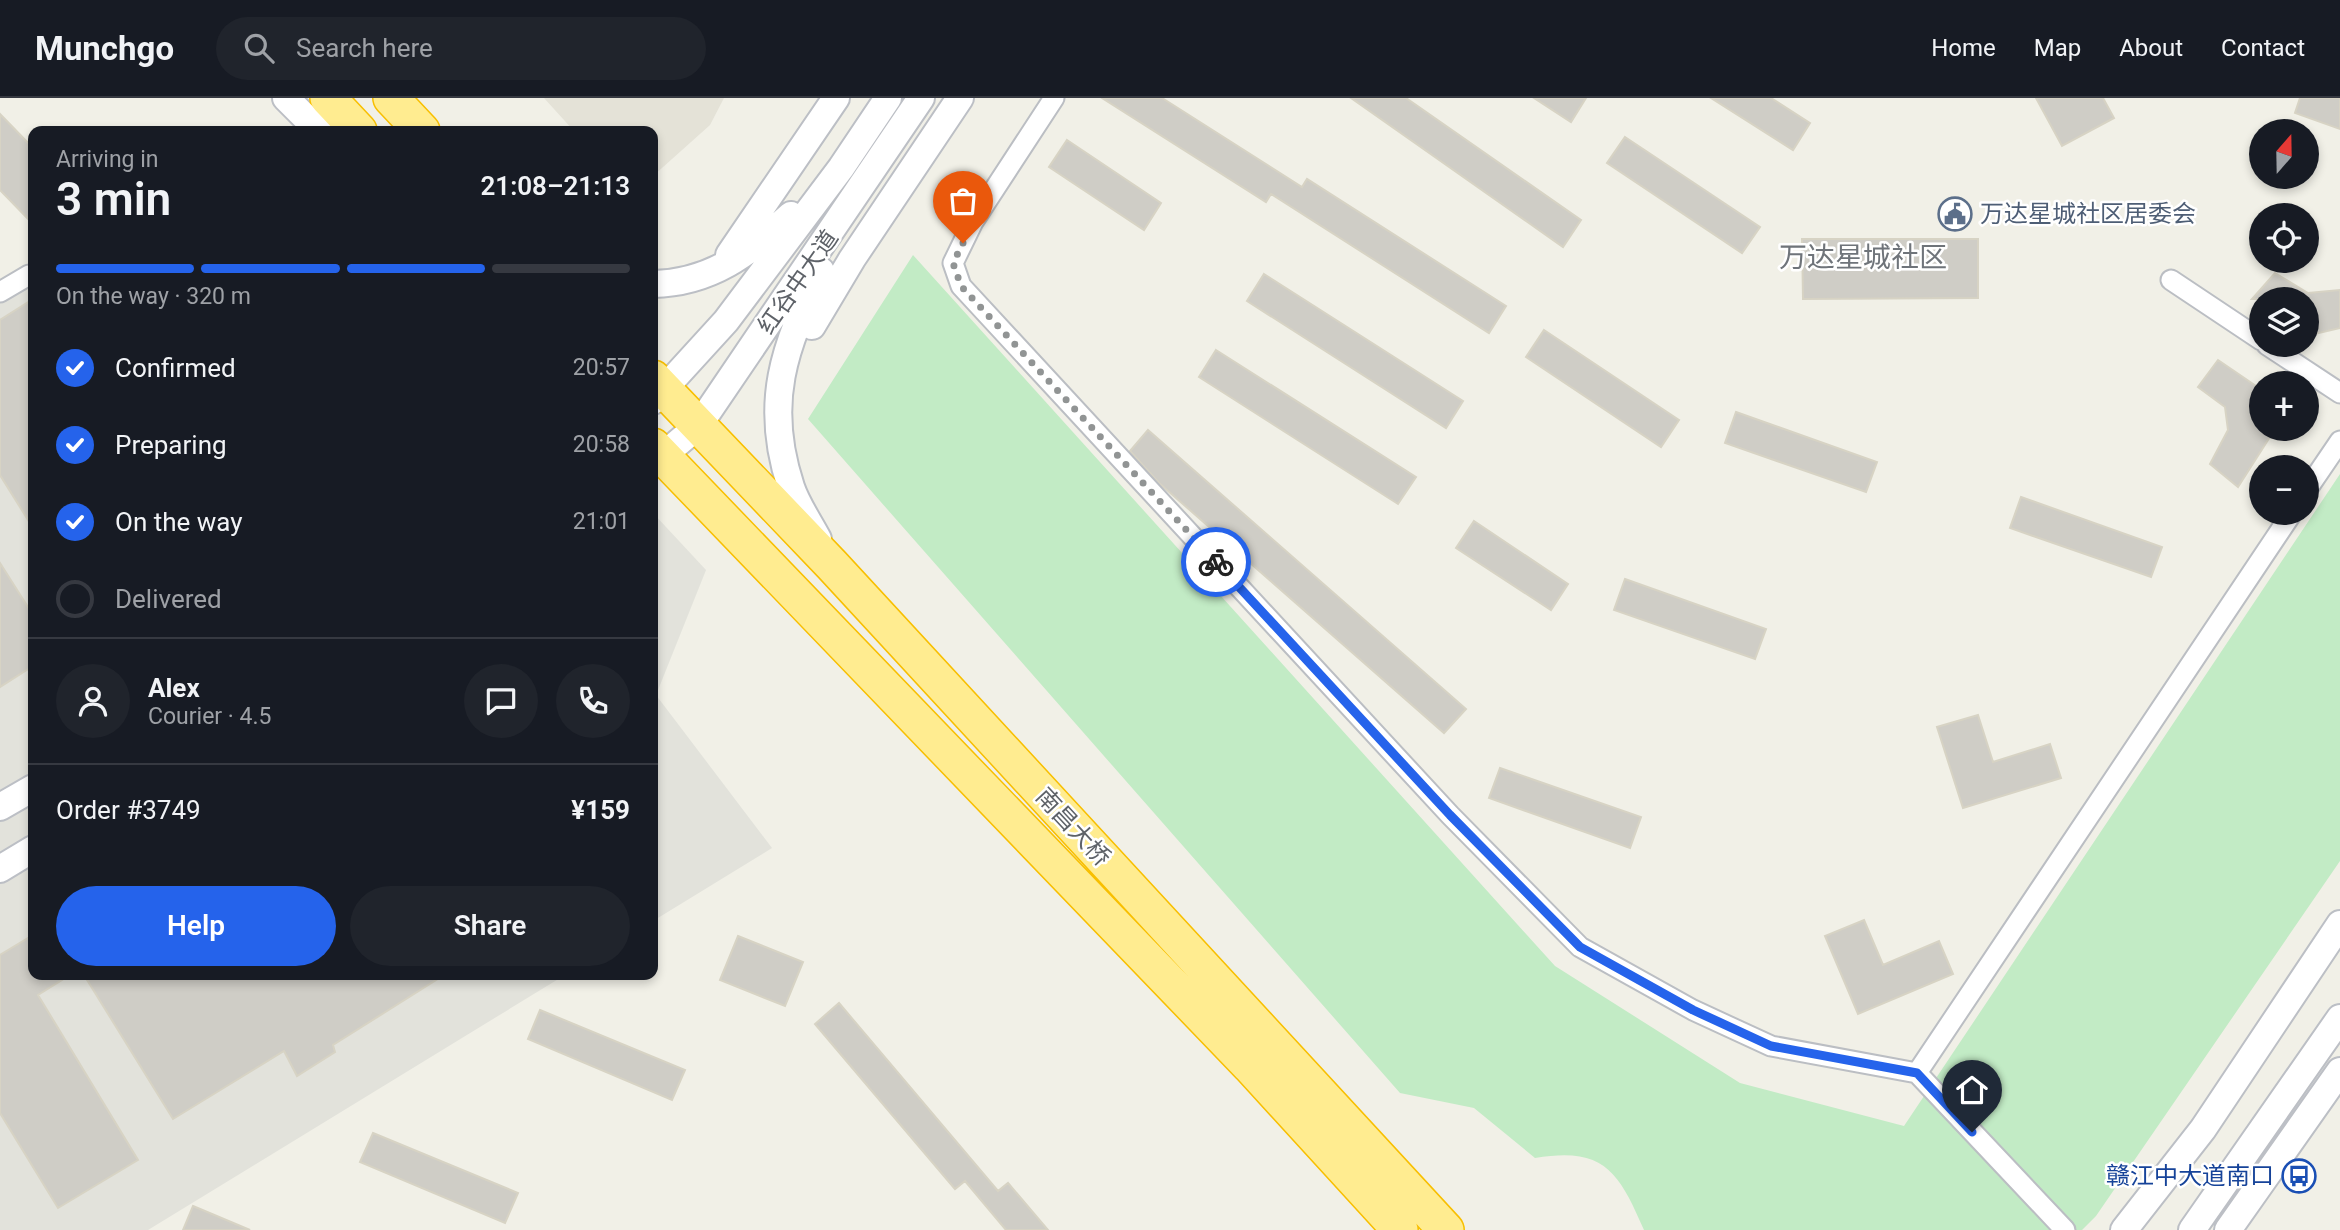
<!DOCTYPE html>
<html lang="en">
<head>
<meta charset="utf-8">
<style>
	:root { --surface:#171b24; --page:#20242c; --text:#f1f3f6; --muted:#9ea1a6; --line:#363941; --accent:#2563eb }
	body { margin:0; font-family:Roboto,"Noto Sans SC",sans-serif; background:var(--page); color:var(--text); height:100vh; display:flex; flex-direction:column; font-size:26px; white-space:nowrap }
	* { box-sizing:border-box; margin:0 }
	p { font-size:23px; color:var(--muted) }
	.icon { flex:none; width:38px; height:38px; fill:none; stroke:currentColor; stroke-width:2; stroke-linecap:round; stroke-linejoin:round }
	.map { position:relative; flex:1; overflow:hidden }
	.panel { position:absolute; left:28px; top:28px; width:630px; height:854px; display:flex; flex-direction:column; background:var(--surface); border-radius:14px; box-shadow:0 4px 10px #0003 }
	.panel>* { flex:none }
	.needle { width:46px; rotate:20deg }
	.buttons { position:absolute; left:2249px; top:21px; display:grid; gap:14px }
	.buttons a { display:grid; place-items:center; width:70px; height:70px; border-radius:50%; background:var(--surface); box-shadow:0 4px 10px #0003; font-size:35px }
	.pin { position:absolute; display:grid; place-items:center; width:60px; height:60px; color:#fff; margin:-72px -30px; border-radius:50% 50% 50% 0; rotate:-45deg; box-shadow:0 0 7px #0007 }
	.pin .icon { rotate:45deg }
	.courier { position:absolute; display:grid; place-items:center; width:70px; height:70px; margin:-35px; border:5px solid #2563eb; border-radius:50%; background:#fff; color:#222; box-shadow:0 2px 9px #0007 }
	.head em { font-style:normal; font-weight:600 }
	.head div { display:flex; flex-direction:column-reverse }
	.head { display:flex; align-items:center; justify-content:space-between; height:119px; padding:0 28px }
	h1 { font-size:46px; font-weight:600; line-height:52px }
	.bar { display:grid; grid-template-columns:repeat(4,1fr); gap:10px 7px; align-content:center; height:84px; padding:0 28px }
	.bar i { height:9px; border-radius:5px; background:var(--line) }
	.bar .active { background:var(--accent) }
	.bar p { grid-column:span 4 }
	.line { display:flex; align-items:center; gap:18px; padding:0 28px; border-top:2px solid var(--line) }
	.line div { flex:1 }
	.round { display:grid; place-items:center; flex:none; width:74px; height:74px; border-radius:37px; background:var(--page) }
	ol { padding:0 28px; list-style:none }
	li { display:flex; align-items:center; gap:21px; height:77px }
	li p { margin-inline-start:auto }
	li .icon { padding:7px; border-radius:50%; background:var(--accent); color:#fff; stroke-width:4 }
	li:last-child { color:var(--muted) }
	li i { width:38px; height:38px; border:4px solid var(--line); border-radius:50% }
	.cta { display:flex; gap:14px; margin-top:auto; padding:14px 28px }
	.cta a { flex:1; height:80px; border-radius:42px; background:var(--accent); color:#fff; font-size:28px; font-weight:600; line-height:80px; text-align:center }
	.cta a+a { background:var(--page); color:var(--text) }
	header { display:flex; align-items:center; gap:42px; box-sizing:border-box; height:98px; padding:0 35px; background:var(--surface); border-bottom:2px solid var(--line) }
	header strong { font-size:33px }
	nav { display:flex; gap:38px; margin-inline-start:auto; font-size:24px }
	.search { width:490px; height:63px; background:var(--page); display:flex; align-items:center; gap:18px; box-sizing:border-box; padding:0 24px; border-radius:38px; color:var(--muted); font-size:26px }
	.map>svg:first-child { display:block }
	.industrial { fill:#e2e2db }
	.education { fill:#e4e2d7 }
	.green { fill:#c2ebc5 }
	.building { fill:#cfcdc6; stroke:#d7d3c4; stroke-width:2 }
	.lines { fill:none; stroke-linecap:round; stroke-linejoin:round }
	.street-casing { stroke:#bbbec3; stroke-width:23 }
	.secondary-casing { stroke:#bcbfc5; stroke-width:30 }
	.highway-casing { stroke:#f8bf00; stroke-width:38 }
	.street { stroke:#fff; stroke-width:19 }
	.secondary { stroke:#fff; stroke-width:26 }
	.highway { stroke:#ffec90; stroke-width:35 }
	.done { stroke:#919494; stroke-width:7; stroke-dasharray:0 12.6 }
	.route { stroke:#2563eb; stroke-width:9 }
	.labels { text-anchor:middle; stroke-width:5; stroke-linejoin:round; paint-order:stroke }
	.service-label { font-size:24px; fill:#4e5e75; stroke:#fff; text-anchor:start }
	.street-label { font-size:24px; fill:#5e6268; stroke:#fff }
	.transit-label { font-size:24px; fill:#164399; stroke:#fff; text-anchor:end }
	.quarter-label { font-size:28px; fill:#6f747a; stroke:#fff }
</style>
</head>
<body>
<header>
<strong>Munchgo</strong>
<div class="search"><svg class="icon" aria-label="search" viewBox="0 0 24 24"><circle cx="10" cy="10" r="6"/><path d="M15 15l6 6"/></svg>Search here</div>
<nav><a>Home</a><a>Map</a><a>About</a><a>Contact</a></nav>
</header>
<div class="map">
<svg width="2340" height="1132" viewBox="0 0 2340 1132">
	<rect width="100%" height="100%" fill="#f1f0e7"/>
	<path class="industrial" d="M33,183v694h532l-417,255h-148v-928z
		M653,415l53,57 -50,125 116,153 -119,73z"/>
	<path class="education" d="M544,0h180l-14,27 -57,51v-45h-79z"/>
	<path class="green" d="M913,157l642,711 185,117 164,43 436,-652v387l-244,355 -14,14h-438c-25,-58 -40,-84 -109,-72l-61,-50 -74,-15 -592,-674z"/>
	<path class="building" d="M1102,0h60l140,89 5,-8 199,127 -17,27 -218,-139 -5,8z
		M1351,0h55l175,122 -18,27z
		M1534,0h52l-15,24z
		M1711,0h60l39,25 -17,27z
		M2036,0h67l11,20 -52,28z
		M2300,0h40v31l-45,-16z
		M0,16l33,34v76l-33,-34z
		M1625,39l135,90 -18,26 -135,-90z
		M1067,42l94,63 -17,27 -95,-63z
		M1802,141h176v59l-175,1z
		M2275,175l33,20 32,-3v38l-34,8v-37h-54z
		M1264,176l199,127 -17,27 -199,-127z
		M33,201v229l-33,-53v-155z
		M1544,232l135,90 -18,27 -135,-90z
		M1216,252l200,127 -18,27 -199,-127z
		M2218,262l41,28 2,41h14l-37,58 -28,-23 18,-34 -3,-23 -27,-20z
		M1736,314l141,50 -11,30 -141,-49z
		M1148,332l318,279 -22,24 -285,-250 -29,-32z
		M2021,399l141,50 -11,30 -141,-49z
		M1474,423l94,63 -17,26 -95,-62z
		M0,465l33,52v51l-33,21z
		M1625,481l141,50 -11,30 -141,-49z
		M1978,617l15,47 57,-18 11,34 -98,30 -26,-81z
		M1500,670l141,49 -11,31 -141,-50z
		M1864,822l19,45 56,-24 14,33 -95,40 -33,-78z
		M33,837v40h37l-32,20 100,165 -80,48 -58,-95v-158z
		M738,838l65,26 -18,44 -65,-26z
		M84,877h360l-111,70 2,7 -38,24 -13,-25 -111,68z
		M839,905l159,188 10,-8 40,47h-42l-41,-49 -10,8 -140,-165z
		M540,912l145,60 -13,30 -144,-61z
		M373,1035l145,60 -13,30 -145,-61z
		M193,1108l57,24h-67z"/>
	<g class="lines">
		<defs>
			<path id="street" d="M1054,0l-81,124 -20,41 8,23 489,529 130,132 113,63 78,36 146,27 148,157
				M2171,182l90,60
				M0,194l29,-17
				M2267,247l73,48
				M2306,393l34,-50
				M1917,975l375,-560"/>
			<path id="secondary" d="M286,0l33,33
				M729,157l107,-157
				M653,186c58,-1 96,-31 138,-69
				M812,228l40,-67 108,-161
				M653,303l73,-80 115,-153 47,-70
				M653,366l46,-39 222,-327
				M818,441c-9,-17 -21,-34 -27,-52 -28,-84 -7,-140 30,-216
				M0,709l33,-19
				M0,771l33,-20
				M2124,1132l79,-101 137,-205
				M2192,1132l148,-212
				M2228,1132l112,-159"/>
			<path id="highway" d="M328,0l31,33
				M391,0l31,33
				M653,280l179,187 614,665
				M653,348l597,620 150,164"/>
		</defs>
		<use href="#street" class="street-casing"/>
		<use href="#secondary" class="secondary-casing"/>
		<use href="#highway" class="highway-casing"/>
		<use href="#street" class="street"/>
		<use href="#secondary" class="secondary"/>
		<use href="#highway" class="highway"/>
	</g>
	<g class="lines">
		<path class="done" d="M963,145l-10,20 8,23 255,276"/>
		<path class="route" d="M1216,464l234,253 130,132 113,63 78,36 146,27 55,59"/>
	</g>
	<defs>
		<symbol id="civic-ring" viewBox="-11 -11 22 22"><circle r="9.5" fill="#fff" stroke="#5c6f8a" stroke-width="1.5"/><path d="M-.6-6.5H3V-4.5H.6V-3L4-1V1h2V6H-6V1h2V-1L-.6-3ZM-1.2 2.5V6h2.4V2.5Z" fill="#5c6f8a"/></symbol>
		<symbol id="bus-ring" viewBox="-11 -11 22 22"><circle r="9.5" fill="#fff" stroke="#1a4fb4" stroke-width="1.5"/><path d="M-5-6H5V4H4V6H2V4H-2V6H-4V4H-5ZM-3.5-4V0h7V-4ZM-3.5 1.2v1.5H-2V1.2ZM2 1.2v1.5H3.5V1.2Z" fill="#1a4fb4"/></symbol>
	</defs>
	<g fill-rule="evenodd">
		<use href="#civic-ring" x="1936" y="97" width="38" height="38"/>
		<use href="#bus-ring" x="2280" y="1059" width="38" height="38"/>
	</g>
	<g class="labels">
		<g class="service-label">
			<text x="1980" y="124">万达星城社区居委会</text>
		</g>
		<g class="street-label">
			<text transform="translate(798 184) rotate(-55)" y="8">红谷中大道</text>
			<text transform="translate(1073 729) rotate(47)" y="8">南昌大桥</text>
		</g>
		<g class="transit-label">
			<text x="2274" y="1086">赣江中大道南口</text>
		</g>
		<g class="quarter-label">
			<text x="1863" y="169">万达星城社区</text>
		</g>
	</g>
</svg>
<div class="buttons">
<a><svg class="needle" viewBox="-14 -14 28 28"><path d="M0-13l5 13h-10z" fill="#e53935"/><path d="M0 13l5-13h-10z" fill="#9ea1a6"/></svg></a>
<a><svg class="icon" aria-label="locate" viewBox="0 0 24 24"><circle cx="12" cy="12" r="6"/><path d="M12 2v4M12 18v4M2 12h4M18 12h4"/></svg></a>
<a><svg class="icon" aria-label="layers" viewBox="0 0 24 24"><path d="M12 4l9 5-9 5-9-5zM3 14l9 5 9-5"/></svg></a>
<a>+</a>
<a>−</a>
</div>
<div class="pin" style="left:963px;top:145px;background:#ea580c"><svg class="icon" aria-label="bag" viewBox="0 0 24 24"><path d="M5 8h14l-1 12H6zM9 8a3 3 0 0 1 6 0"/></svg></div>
<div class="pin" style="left:1972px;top:1034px;background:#1f2937"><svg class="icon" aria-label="home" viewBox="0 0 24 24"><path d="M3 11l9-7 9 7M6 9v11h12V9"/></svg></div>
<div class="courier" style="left:1216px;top:464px"><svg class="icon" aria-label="bike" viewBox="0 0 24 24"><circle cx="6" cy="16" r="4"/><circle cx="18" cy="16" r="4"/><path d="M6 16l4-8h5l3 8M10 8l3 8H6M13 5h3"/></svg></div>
<section class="panel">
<div class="head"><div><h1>3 min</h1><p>Arriving in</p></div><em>21:08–21:13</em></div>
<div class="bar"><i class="active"></i><i class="active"></i><i class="active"></i><i></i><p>On the way · 320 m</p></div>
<ol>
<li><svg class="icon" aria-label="check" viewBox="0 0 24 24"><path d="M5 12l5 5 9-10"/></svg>Confirmed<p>20:57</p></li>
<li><svg class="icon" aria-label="check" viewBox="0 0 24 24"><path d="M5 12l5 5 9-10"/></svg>Preparing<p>20:58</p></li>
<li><svg class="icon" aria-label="check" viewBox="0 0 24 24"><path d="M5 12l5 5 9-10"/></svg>On the way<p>21:01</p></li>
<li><i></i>Delivered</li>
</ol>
<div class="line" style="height:126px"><a class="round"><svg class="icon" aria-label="person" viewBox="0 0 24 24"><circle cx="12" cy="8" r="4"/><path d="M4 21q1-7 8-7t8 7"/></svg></a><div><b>Alex</b><p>Courier · 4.5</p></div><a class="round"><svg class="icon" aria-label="chat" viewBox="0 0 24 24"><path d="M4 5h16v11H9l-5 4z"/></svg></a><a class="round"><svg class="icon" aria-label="phone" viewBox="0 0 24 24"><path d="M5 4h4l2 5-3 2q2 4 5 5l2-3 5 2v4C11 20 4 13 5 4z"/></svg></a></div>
<div class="line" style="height:91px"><div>Order #3749</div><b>¥159</b></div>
<div class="cta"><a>Help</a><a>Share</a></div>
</section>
</div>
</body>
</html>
